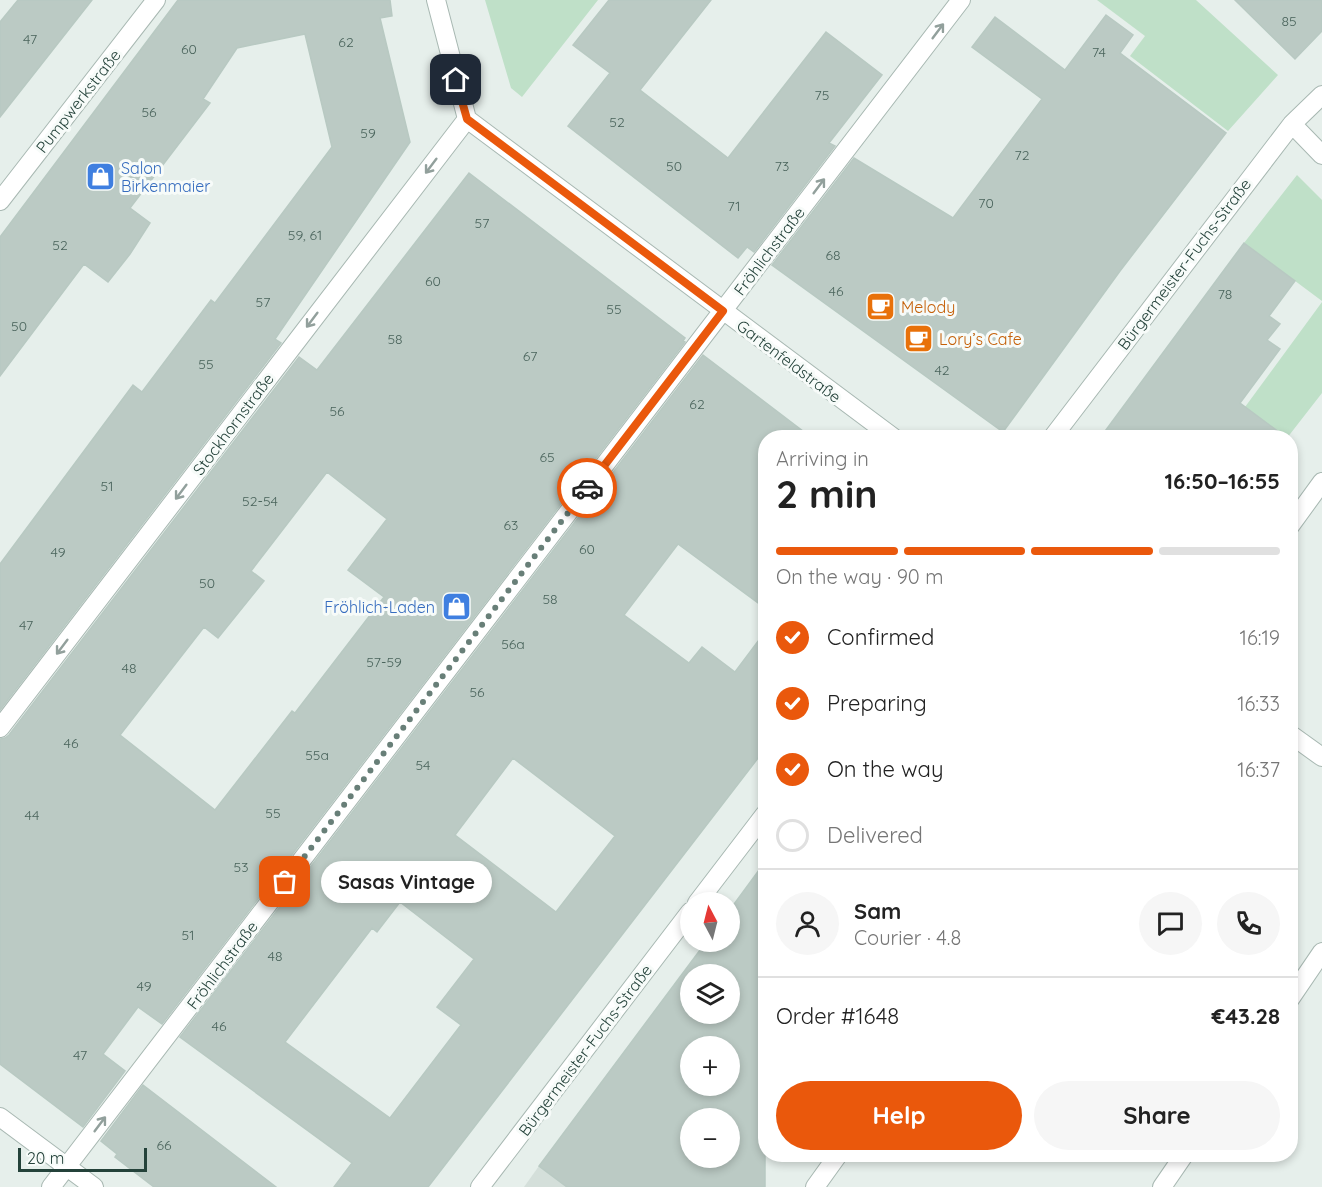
<!DOCTYPE html>
<html lang="en">
<head>
<meta charset="utf-8">
<style>
	:root { --surface:#fff; --page:#f6f6f6; --text:#222; --muted:#767676; --line:#e0e0e0; --accent:#ea580c }
	body { margin:0; font-family:Quicksand,sans-serif; background:var(--page); color:var(--text); height:100vh; display:flex; flex-direction:column; font-size:22px; white-space:nowrap }
	* { box-sizing:border-box; margin:0 }
	p { font-size:20px; color:var(--muted) }
	.icon { flex:none; width:33px; height:33px; fill:none; stroke:currentColor; stroke-width:2; stroke-linecap:round; stroke-linejoin:round }
	.map { position:relative; flex:1; overflow:hidden }
	.panel { position:absolute; left:758px; top:430px; width:540px; height:732px; display:flex; flex-direction:column; background:var(--surface); border-radius:24px; box-shadow:0 3px 9px #0003 }
	.panel>* { flex:none }
	.needle { width:39px; rotate:353deg }
	.fabs { position:absolute; left:680px; top:892px; display:grid; gap:12px }
	.fabs a { display:grid; place-items:center; width:60px; height:60px; border-radius:50%; background:var(--surface); box-shadow:0 3px 9px #0003; font-size:30px }
	.scale { position:absolute; left:18px; bottom:15px; width:129px; box-sizing:border-box; padding-left:6px; border:3px solid #24423a; border-top:0; font-size:16px; line-height:21px; white-space:nowrap; color:#24423a; -webkit-text-stroke:4px #f7fbf9; paint-order:stroke }
	.pin { position:absolute; display:grid; place-items:center; width:51px; height:51px; color:#fff; margin:-26px; border-radius:12px; box-shadow:0 3px 9px #0006 }
	.courier { position:absolute; display:grid; place-items:center; width:60px; height:60px; margin:-30px; border:4px solid #ea580c; border-radius:50%; background:#fff; color:#222; box-shadow:0 2px 8px #0007 }
	.bubble { position:absolute; height:42px; border-radius:21px; background:var(--surface); box-shadow:0 3px 9px #0003; font-size:20px; font-weight:700; line-height:42px; text-align:center }
	.overview em { font-style:normal; font-weight:700 }
	.overview div { display:flex; flex-direction:column-reverse }
	.overview { display:flex; align-items:center; justify-content:space-between; height:102px; padding:0 18px }
	h1 { font-size:39px; font-weight:700; line-height:45px }
	.bar { display:grid; grid-template-columns:repeat(4,1fr); gap:9px 6px; align-content:center; height:72px; padding:0 18px }
	.bar i { height:8px; border-radius:4px; background:var(--line) }
	.bar .current { background:var(--accent) }
	.bar p { grid-column:span 4 }
	.line { display:flex; align-items:center; gap:15px; padding:0 18px; border-top:2px solid var(--line) }
	.line div { flex:1 }
	.round { display:grid; place-items:center; flex:none; width:63px; height:63px; border-radius:32px; background:var(--page) }
	ol { padding:0 18px; list-style:none }
	li { display:flex; align-items:center; gap:18px; height:66px }
	li p { margin-inline-start:auto }
	li .icon { padding:6px; border-radius:50%; background:var(--accent); color:#fff; stroke-width:4 }
	li:last-child { color:var(--muted) }
	li i { width:33px; height:33px; border:3px solid var(--line); border-radius:50% }
	.primary-button { display:flex; gap:12px; margin-top:auto; padding:12px 18px }
	.primary-button a { flex:1; height:69px; border-radius:36px; background:var(--accent); color:#fff; font-size:24px; font-weight:700; line-height:69px; text-align:center }
	.primary-button a+a { background:var(--page); color:var(--text) }
	.map>svg:first-child { display:block }
	.built { fill:#d4dfda }
	.green { fill:#bfe0c8 }
	.building { fill:#bbcac4; stroke:#b8c9c2; stroke-width:1.5; fill-rule:evenodd }
	.lines { fill:none; stroke-linecap:round; stroke-linejoin:round }
	.street-casing { stroke:#a8b8b2; stroke-width:20 }
	.street { stroke:#fff; stroke-width:18 }
	.oneway { stroke:#92a09c }
	.done { stroke:#687f78; stroke-width:6; stroke-dasharray:0 10.8 }
	.route { stroke:#ea580c; stroke-width:8 }
	.labels { text-anchor:middle; stroke-width:6; stroke-linejoin:round; paint-order:stroke }
	.number-label { font-size:14px; fill:#4a645c }
	.street-label { font-size:16px; fill:#24423a; stroke:#f7fbf9 }
	.shop-label { font-size:16px; fill:#366cbe; stroke:#f7fbf9; text-anchor:start }
	.food-label { font-size:16px; fill:#c56008; stroke:#f7fbf9; text-anchor:start }
</style>
</head>
<body>
<div class="map">
<svg width="1322" height="1187" viewBox="0 0 1322 1187">
	<rect width="100%" height="100%" fill="#e6efeb"/>
	<path class="built" d="M539,1166l28,21h-43z"/>
	<path class="green" d="M485,0h113l-76,97 -11,-9z
		M1097,0h99l82,75 -50,56 -98,-75 15,-20z
		M1297,175l25,25v101l-78,-58z
		M1322,302v91l-35,45 -42,-31z"/>
	<path class="building" d="M18,0h74l-92,117v-95z
		M178,0h212l2,16 -12,2 30,124 -135,197 6,4 -281,367v-146l133,-179 9,7 69,-92 4,3 117,-156 -27,-113 -68,14 -34,51 7,4 -80,105 20,15 -20,31 -22,28 -24,-18 -84,112v-139z
		M609,0h102l-71,90 88,68 98,-126 56,43 -53,68 6,3 -81,106 -7,-5 -9,11 -170,-132 42,-53 -37,-28z
		M1235,0h87v31l-27,28z
		M1106,15l27,20 -13,18 106,80 -106,138 -117,161 -231,-167 82,-107 99,60 89,-119 -70,-52 23,-30 70,53z
		M469,173l216,165 -2,3 2,1 -523,682 -24,-17 -35,47 22,17 -42,56 -83,-63v-325l5,-1 4,-3 290,-378 18,13zM327,472l60,47 -39,51 36,27 -89,116 -3,-2 -77,99 -95,-75 84,-108 14,11 46,-57 -13,-10z
		M1244,243l51,38 -26,35 11,8 -13,16 13,9 -40,54 47,35h-187z
		M703,355l109,83h-47v170l-87,-64 -54,71 65,48 13,-16 33,25 30,-40v117l-337,438h-94l18,-24 -172,-126zM513,758l102,78 -59,76 -101,-77zM400,902l74,57 -37,48 24,18 -71,93 -105,-76 87,-114 5,4z
		M765,862v325h-198l-28,-21 167,-224h23v-31zM690,975h39v39h-39zM690,1047h39v39h-39zM690,1119h39v39h-39z
		M143,1085l133,102h-122l-39,-30 2,-3 -16,-13z"/>
	<g class="lines">
		<defs>
			<path id="street" d="M436,0l31,119 427,319
				M1292,124l30,31
				M0,201l156,-201
				M1052,438l240,-314 30,-29
				M1290,526l32,-44
				M0,728l467,-609
				M1290,734l32,23
				M697,903l68,-89
				M1290,999l32,-47
				M0,1117l94,70
				M51,1187l910,-1187
				M480,1187l210,-275
				M815,1187l23,-32
				M1162,1187l22,-32"/>
		</defs>
		<use href="#street" class="street-casing"/>
		<use href="#street" class="street"/>
	</g>
	<defs><path id="oneway-shaft" d="M-6 0H5M1.5-3L5.5 0L1.5 3" fill="none" stroke-width="1.6" stroke-linecap="round" stroke-linejoin="round" transform="scale(1.5)"/></defs>
	<g class="oneway">
		<use href="#oneway-shaft" transform="translate(938 31) rotate(-53)"/>
		<use href="#oneway-shaft" transform="translate(431 166) rotate(127)"/>
		<use href="#oneway-shaft" transform="translate(819 186) rotate(-53)"/>
		<use href="#oneway-shaft" transform="translate(312 320) rotate(127)"/>
		<use href="#oneway-shaft" transform="translate(181 492) rotate(127)"/>
		<use href="#oneway-shaft" transform="translate(62 647) rotate(127)"/>
		<use href="#oneway-shaft" transform="translate(100 1124) rotate(-53)"/>
	</g>
	<g class="lines">
		<path class="done" d="M285,882l302,-394"/>
		<path class="route" d="M456,80l11,39 256,192 -136,177"/>
	</g>
	<defs>
		<symbol id="shop-square" viewBox="-11 -11 22 22"><rect x="-9" y="-9" width="18" height="18" rx="4" fill="#3f7fe0" stroke="#f7fbf9"/><path d="M-5-2.5h2.3a2.7 3.5 0 0 1 5.4 0H5L5.5 6h-11ZM-1.5-2.5h3a1.5 2.3 0 0 0-3 0Z" fill="#fff"/></symbol>
		<symbol id="cafe-square" viewBox="-11 -11 22 22"><rect x="-9" y="-9" width="18" height="18" rx="4" fill="#e8710a" stroke="#f7fbf9"/><path d="M-5.5-4.5H6V0H3Q3 3.5 0 3.5H-2.5Q-5.5 3.5-5.5 0ZM3-3.2v2h1.7v-2ZM-6 4.5H4V6H-6Z" fill="#fff"/></symbol>
	</defs>
	<g fill-rule="evenodd">
		<use href="#shop-square" x="84" y="160" width="33" height="33"/>
		<use href="#cafe-square" x="864" y="290" width="33" height="33"/>
		<use href="#cafe-square" x="902" y="322" width="33" height="33"/>
		<use href="#shop-square" x="440" y="590" width="33" height="33"/>
	</g>
	<g class="labels">
		<g class="number-label">
			<text x="1289" y="26">85</text>
			<text x="30" y="44">47</text>
			<text x="346" y="47">62</text>
			<text x="189" y="54">60</text>
			<text x="1099" y="57">74</text>
			<text x="822" y="100">75</text>
			<text x="149" y="117">56</text>
			<text x="617" y="127">52</text>
			<text x="368" y="138">59</text>
			<text x="1022" y="160">72</text>
			<text x="674" y="171">50</text>
			<text x="782" y="171">73</text>
			<text x="986" y="208">70</text>
			<text x="734" y="211">71</text>
			<text x="482" y="228">57</text>
			<text x="305" y="240">59, 61</text>
			<text x="60" y="250">52</text>
			<text x="833" y="260">68</text>
			<text x="433" y="286">60</text>
			<text x="836" y="296">46</text>
			<text x="1225" y="299">78</text>
			<text x="263" y="307">57</text>
			<text x="614" y="314">55</text>
			<text x="19" y="331">50</text>
			<text x="395" y="344">58</text>
			<text x="530" y="361">67</text>
			<text x="206" y="369">55</text>
			<text x="942" y="375">42</text>
			<text x="697" y="409">62</text>
			<text x="337" y="416">56</text>
			<text x="547" y="462">65</text>
			<text x="107" y="491">51</text>
			<text x="260" y="506">52-54</text>
			<text x="511" y="530">63</text>
			<text x="587" y="554">60</text>
			<text x="58" y="557">49</text>
			<text x="207" y="588">50</text>
			<text x="550" y="604">58</text>
			<text x="26" y="630">47</text>
			<text x="513" y="649">56a</text>
			<text x="384" y="667">57-59</text>
			<text x="129" y="673">48</text>
			<text x="477" y="697">56</text>
			<text x="71" y="748">46</text>
			<text x="317" y="760">55a</text>
			<text x="423" y="770">54</text>
			<text x="273" y="818">55</text>
			<text x="32" y="820">44</text>
			<text x="241" y="872">53</text>
			<text x="188" y="940">51</text>
			<text x="275" y="961">48</text>
			<text x="144" y="991">49</text>
			<text x="219" y="1031">46</text>
			<text x="80" y="1060">47</text>
			<text x="164" y="1150">66</text>
		</g>
		<g class="street-label">
			<text transform="translate(78 101) rotate(-52)" y="6">Pumpwerkstraße</text>
			<text transform="translate(769 251) rotate(-53)" y="6">Fröhlichstraße</text>
			<text transform="translate(1184 264) rotate(-53)" y="6">Bürgermeister-Fuchs-Straße</text>
			<text transform="translate(789 361) rotate(37)" y="6">Gartenfeldstraße</text>
			<text transform="translate(233 424) rotate(-53)" y="6">Stockhornstraße</text>
			<text transform="translate(222 965) rotate(-53)" y="6">Fröhlichstraße</text>
			<text transform="translate(585 1050) rotate(-53)" y="6">Bürgermeister-Fuchs-Straße</text>
		</g>
		<g class="shop-label">
			<text x="121" y="174">Salon<tspan x="121" dy="18">Birkenmaier</tspan></text>
			<text x="435" y="613" text-anchor="end">Fröhlich-Laden</text>
		</g>
		<g class="food-label">
			<text x="901" y="313">Melody</text>
			<text x="939" y="345">Lory’s Cafe</text>
		</g>
	</g>
</svg>
<div class="fabs">
<a><svg class="needle" viewBox="-14 -14 28 28"><path d="M0-13l5 13h-10z" fill="#e53935"/><path d="M0 13l5-13h-10z" fill="#767676"/></svg></a>
<a><svg class="icon" aria-label="layers" viewBox="0 0 24 24"><path d="M12 4l9 5-9 5-9-5zM3 14l9 5 9-5"/></svg></a>
<a>+</a>
<a>−</a>
</div>
<div class="scale">20 m</div>
<div class="pin" style="left:285px;top:882px;background:#ea580c"><svg class="icon" aria-label="bag" viewBox="0 0 24 24"><path d="M5 8h14l-1 12H6zM9 8a3 3 0 0 1 6 0"/></svg></div>
<div class="pin" style="left:456px;top:80px;background:#1f2937"><svg class="icon" aria-label="home" viewBox="0 0 24 24"><path d="M3 11l9-7 9 7M6 9v11h12V9"/></svg></div>
<div class="courier" style="left:587px;top:488px"><svg class="icon" aria-label="car" viewBox="0 0 24 24"><path d="M5 17H2v-5l4-1 3-4h7l3 4 3 1v5h-3M9 17h6M6 11h13"/><circle cx="7" cy="17" r="2"/><circle cx="17" cy="17" r="2"/></svg></div>
<div class="bubble" style="left:321px;top:861px;width:171px">Sasas Vintage</div>
<section class="panel">
<div class="overview"><div><h1>2 min</h1><p>Arriving in</p></div><em>16:50–16:55</em></div>
<div class="bar"><i class="current"></i><i class="current"></i><i class="current"></i><i></i><p>On the way · 90 m</p></div>
<ol>
<li><svg class="icon" aria-label="check" viewBox="0 0 24 24"><path d="M5 12l5 5 9-10"/></svg>Confirmed<p>16:19</p></li>
<li><svg class="icon" aria-label="check" viewBox="0 0 24 24"><path d="M5 12l5 5 9-10"/></svg>Preparing<p>16:33</p></li>
<li><svg class="icon" aria-label="check" viewBox="0 0 24 24"><path d="M5 12l5 5 9-10"/></svg>On the way<p>16:37</p></li>
<li><i></i>Delivered</li>
</ol>
<div class="line" style="height:108px"><a class="round"><svg class="icon" aria-label="person" viewBox="0 0 24 24"><circle cx="12" cy="8" r="4"/><path d="M4 21q1-7 8-7t8 7"/></svg></a><div><b>Sam</b><p>Courier · 4.8</p></div><a class="round"><svg class="icon" aria-label="chat" viewBox="0 0 24 24"><path d="M4 5h16v11H9l-5 4z"/></svg></a><a class="round"><svg class="icon" aria-label="phone" viewBox="0 0 24 24"><path d="M5 4h4l2 5-3 2q2 4 5 5l2-3 5 2v4C11 20 4 13 5 4z"/></svg></a></div>
<div class="line" style="height:78px"><div>Order #1648</div><b>€43.28</b></div>
<div class="primary-button"><a>Help</a><a>Share</a></div>
</section>
</div>
</body>
</html>
